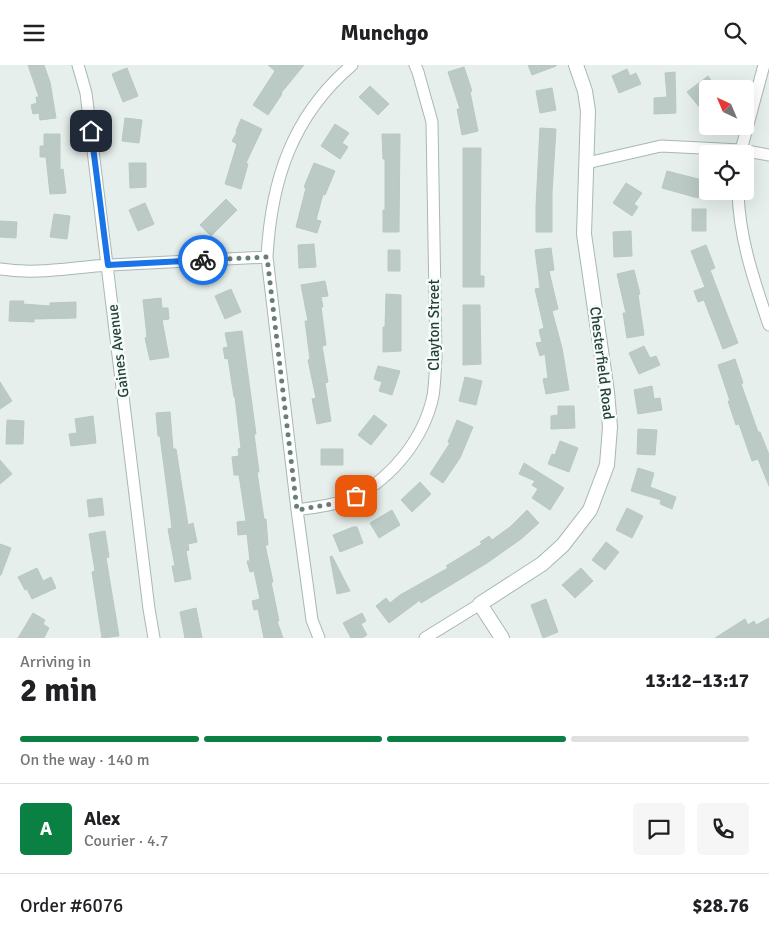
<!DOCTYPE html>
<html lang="en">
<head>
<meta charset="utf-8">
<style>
	:root { --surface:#fff; --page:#f6f6f6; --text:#202124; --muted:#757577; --line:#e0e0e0; --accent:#0b8043 }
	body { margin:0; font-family:Signika,sans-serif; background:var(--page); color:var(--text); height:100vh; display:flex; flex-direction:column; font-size:19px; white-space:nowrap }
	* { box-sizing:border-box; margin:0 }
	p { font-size:16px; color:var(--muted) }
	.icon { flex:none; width:28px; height:28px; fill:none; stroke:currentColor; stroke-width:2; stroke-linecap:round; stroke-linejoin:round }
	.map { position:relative; height:573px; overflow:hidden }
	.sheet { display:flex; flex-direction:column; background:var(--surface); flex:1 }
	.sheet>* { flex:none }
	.needle { width:32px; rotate:316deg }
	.fabs { position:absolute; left:699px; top:15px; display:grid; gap:10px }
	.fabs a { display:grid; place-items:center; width:55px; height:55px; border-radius:5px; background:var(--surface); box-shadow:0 5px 20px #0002; font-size:25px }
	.pin { position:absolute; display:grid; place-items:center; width:42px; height:42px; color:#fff; margin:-21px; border-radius:10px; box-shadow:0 2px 8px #0006 }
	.courier { position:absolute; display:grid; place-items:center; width:50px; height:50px; margin:-25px; border:4px solid #1a73e8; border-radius:50%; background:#fff; color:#222; box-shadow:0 1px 6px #0007 }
	.headline em { font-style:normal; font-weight:700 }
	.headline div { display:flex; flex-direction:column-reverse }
	.headline { display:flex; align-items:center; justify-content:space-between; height:85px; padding:0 20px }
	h1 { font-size:32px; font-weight:700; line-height:38px }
	.bar { display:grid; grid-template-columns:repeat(4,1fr); gap:8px 5px; align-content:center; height:60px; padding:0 20px }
	.bar i { height:6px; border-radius:4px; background:var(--line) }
	.bar .active { background:var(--accent) }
	.bar p { grid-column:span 4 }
	.line { display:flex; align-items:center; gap:12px; padding:0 20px; border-top:1px solid var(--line) }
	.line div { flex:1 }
	.round { display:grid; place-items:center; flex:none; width:52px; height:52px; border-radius:5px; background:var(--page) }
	header { display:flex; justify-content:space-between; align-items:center; height:65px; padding:0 20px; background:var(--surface); font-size:22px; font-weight:700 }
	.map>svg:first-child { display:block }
	.building { fill:#bbcac4; stroke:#b8c9c2 }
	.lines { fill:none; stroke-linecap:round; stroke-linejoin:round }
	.minor-casing { stroke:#a8b8b2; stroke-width:13 }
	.tertiary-casing { stroke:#a8b8b2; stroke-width:16 }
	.minor { stroke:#fff; stroke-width:11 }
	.tertiary { stroke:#fff; stroke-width:14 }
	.done { stroke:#687f78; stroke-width:5; stroke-dasharray:0 9 }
	.route { stroke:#1a73e8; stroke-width:6 }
	.labels { text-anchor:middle; stroke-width:5; stroke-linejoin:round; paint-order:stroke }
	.street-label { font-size:15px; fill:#24423a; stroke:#f7fbf9 }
</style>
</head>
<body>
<header><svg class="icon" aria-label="menu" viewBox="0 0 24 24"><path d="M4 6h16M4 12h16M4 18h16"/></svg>Munchgo<svg class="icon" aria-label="search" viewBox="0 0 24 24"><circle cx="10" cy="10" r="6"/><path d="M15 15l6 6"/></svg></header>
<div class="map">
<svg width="769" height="573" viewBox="0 0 769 573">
	<rect width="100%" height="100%" fill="#e6efeb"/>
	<path class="building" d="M28,0h16l6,17 6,36 -16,2 -1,-7 -6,1 -2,-9 6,-2 -1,-6h3z
		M268,0h36l-23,28 1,1 -14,21 -15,-10 22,-34z
		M528,0h28v1l-24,9z
		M464,2l8,24 -2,1 8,39 -16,4 -5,-26h3l-12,-37z
		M127,3l11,28 -15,6 -11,-28z
		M627,4l3,7 6,-3 5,11 -22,9 -7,-17z
		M675,7l1,41 -22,1v-16l13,-1 -2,-24z
		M708,11l9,13h-9v15l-7,5 -14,-17z
		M370,21l19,18 -11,11 -19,-18z
		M552,23l4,22 -16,3 -4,-22z
		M125,53l17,2 -3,23 -17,-2z
		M241,54l21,10 -16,34 2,1 -7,25 -16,-5 12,-40 -5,-3 5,-9 -1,-1z
		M335,59l14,9 -7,10 6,4 -8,12 -19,-13z
		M540,63l16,1 -4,63v40h-16v-26z
		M44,69h16v36l3,-1 3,24 -16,1 -4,-37h-6v-11h4z
		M382,69h18l-1,98h-16v-22h2v-51h-2z
		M463,83h18l-1,128h4v11h-21z
		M129,98h17v24l-16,1z
		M314,98l21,8 -10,24 -2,-1 -7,26 5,1 -4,12 -21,-6 10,-39 -2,-1z
		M667,106l35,9 -4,18 -36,-10z
		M626,118l16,10 -8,11 4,3 -6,9 -19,-13z
		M226,134l11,11 -26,26 -11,-11z
		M145,138l9,21 -16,7 -9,-21z
		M692,144h14v22h-14z
		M54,149l16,2 -3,23 -17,-2z
		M0,156l17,1 -1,16 -16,-1z
		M631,166l1,25 -18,1 -1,-25z
		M314,179l2,23 -17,1 -1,-23z
		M706,180l9,23 -5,2 28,73 -15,6 -19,-49 -6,2 -4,-11 11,-4 -14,-36z
		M551,183l3,22 -5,1 9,38 -6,2 10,37 7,42 -23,4 -3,-15 5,-1 -3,-24 -5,2 -4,-13 6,-1 -3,-12 5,-2 -9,-39 5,-1 -5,-38z
		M388,185h12v21h-12z
		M634,205l6,24 -2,1 6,40 -17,3 -4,-25h3l-9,-39z
		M325,216l3,15 -7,1 2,10h-2l5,38 -4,1 6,36 -3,1 6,38 -14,3 -5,-25 4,-1 -8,-38 2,-1 -5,-38h3l-7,-36z
		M231,224l10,23 -16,7 -10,-23z
		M386,229l15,1v56l-18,1v-25h2z
		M161,233l1,10h6l1,11 -7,1 7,37 -19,3 -5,-22 2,-1 -4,-37z
		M10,236h14l-1,3 27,2v-3l26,-1v16l-42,1v3l-25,-1z
		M463,240h17l1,59 -18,1z
		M242,266l14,103h-2l5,38h-2l7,47h2l2,26h-3l8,37h-2l8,39h-2l6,17h-19l-6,-29 -4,1 -2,-9 8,-2 -6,-28 -4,1 -3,-11h3l-3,-27 -9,1 -1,-13 9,-1 -7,-46h-5l-2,-18 7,-1 -1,-7 3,-1 -6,-51h-1l-6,-39 -3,1 -2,-11 5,-1 -3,-14z
		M644,281l6,12 6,-2 4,9 -21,9 -10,-21z
		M735,294l8,24 -2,1 17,48h2l9,23v31l-11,-27 -6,2 -13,-37 -3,1 -8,-24h2l-12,-36z
		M378,301l22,5 -8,24 -13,-4 3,-9 -8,-3z
		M465,312l17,4 -6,24 -17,-4z
		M0,317l12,19 -12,8z
		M652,321l2,13 6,-1 2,12 -24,4 -4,-24z
		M558,341h16l1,22 -24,1v-13l7,-1z
		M170,347l3,37h3l12,76 5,-2 4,19 -9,2 1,6 -3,1 5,28 -16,3 -3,-16h3l-7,-37 4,-1 -12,-92h-2l-2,-23z
		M374,350l13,10 -16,20 -13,-10z
		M93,351l3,27 -25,3 -2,-12 8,-1 -2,-14z
		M7,355l17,1 -1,23h-17z
		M457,355l16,7 -13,31 -17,25 -13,-9 20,-31 -2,-1z
		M638,364l19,1 -2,25 -18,-1z
		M560,376l18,7 -9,24 -21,-8 4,-10 3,1z
		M321,384h22v16h-22z
		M0,395l12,14 -12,10z
		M524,398l40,25 -14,22 -18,-12 6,-9 -6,-4 3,-4 -16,-7z
		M638,403l16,5 -4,14 26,10 -4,12 -12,-5 1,-4 -30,-9z
		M420,417l11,12 -19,18 -11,-12z
		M102,433l2,17 -15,2 -2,-17z
		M627,443l16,8 -11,22 -16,-8z
		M392,445l8,15 -21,13 -9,-15z
		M527,445l12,13 -18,16 -34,24 -66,40 -1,-3 -31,23 -13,-17 10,-8 4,5 10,-8 48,-27 -2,-2 36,-22 -2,-2 9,-6 3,4 18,-13z
		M353,462h4l6,16 -23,9 -7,-17z
		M105,466l4,26 -3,1 13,78 -17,2 -10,-66 3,-1 -6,-37z
		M606,477l13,10 -14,18 -13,-10z
		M0,479l11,4 -10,27h-1z
		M332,491l18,35 -13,3 -7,-37z
		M37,503l6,13 8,-4 5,11 -24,11 -5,-10 -2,1 -7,-13z
		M581,503l12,13 -18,17 -13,-13z
		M546,534l12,33 -15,6 -12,-33z
		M196,543l6,30h-17l-5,-26z
		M33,548l12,7 -2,4 6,4 -5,10h-26z
		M362,548l4,8 -5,3 6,11 -5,3h-11l-8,-15z
		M769,553v20h-54l30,-19 3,6 6,-4 2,4z"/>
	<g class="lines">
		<defs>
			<path id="minor" d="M78,0l8,28 63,516 5,29
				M740,89l24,-89
				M587,98l74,-17 80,4 28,5
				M738,126c1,47 16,90 31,134
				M0,204c38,6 72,-2 110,-4 53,-3 105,-5 157,-8
				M297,445c19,-3 40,-5 59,-14 37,-19 68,-58 77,-100 2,-12 2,-25 3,-38l-4,-236 -14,-50 -3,-7
				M319,573l-7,-18 -15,-110 -30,-253c4,-76 25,-141 85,-192
				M425,573l55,-34"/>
			<path id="tertiary" d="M502,573l-22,-34 62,-40 21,-19 27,-35 17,-45 3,-38 -3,-35 -23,-158 4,-123 -3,-20 -9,-26"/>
		</defs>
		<use href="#minor" class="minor-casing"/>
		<use href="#tertiary" class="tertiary-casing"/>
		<use href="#minor" class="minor"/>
		<use href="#tertiary" class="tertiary"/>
	</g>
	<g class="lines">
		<path class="done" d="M203,195l64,-3 30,253 35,-6 24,-8"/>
		<path class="route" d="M91,66l17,134 95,-5"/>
	</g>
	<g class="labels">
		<g class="street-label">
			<text transform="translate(434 260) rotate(-90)" y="5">Clayton Street</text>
			<text transform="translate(118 286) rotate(-97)" y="5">Gaines Avenue</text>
			<text transform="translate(602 298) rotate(83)" y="5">Chesterfield Road</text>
		</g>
	</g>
</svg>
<div class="fabs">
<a><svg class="needle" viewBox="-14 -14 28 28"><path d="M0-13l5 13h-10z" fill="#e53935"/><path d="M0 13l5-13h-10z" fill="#757577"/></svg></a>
<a><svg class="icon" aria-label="locate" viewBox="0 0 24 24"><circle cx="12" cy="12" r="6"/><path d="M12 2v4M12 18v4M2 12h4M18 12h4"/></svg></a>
</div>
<div class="pin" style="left:356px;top:431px;background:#ea580c"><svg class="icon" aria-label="bag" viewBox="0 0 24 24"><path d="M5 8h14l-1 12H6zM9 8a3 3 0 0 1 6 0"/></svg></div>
<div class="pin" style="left:91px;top:66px;background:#1f2937"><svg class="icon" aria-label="home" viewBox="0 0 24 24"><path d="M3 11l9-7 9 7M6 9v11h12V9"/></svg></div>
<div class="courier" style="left:203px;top:195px"><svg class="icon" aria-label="bike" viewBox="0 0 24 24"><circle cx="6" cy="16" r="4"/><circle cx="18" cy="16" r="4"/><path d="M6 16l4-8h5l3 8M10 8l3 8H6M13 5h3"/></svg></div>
</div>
<section class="sheet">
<div class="headline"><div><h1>2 min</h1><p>Arriving in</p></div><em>13:12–13:17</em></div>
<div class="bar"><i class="active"></i><i class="active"></i><i class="active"></i><i></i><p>On the way · 140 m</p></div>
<div class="line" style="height:90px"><b class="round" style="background:var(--accent);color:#fff">A</b><div><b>Alex</b><p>Courier · 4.7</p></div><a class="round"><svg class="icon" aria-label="chat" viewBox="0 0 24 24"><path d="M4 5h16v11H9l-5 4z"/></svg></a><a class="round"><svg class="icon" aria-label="phone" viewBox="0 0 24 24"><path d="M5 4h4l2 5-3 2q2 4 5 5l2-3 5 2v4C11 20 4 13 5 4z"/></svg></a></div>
<div class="line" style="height:65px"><div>Order #6076</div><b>$28.76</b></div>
</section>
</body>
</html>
